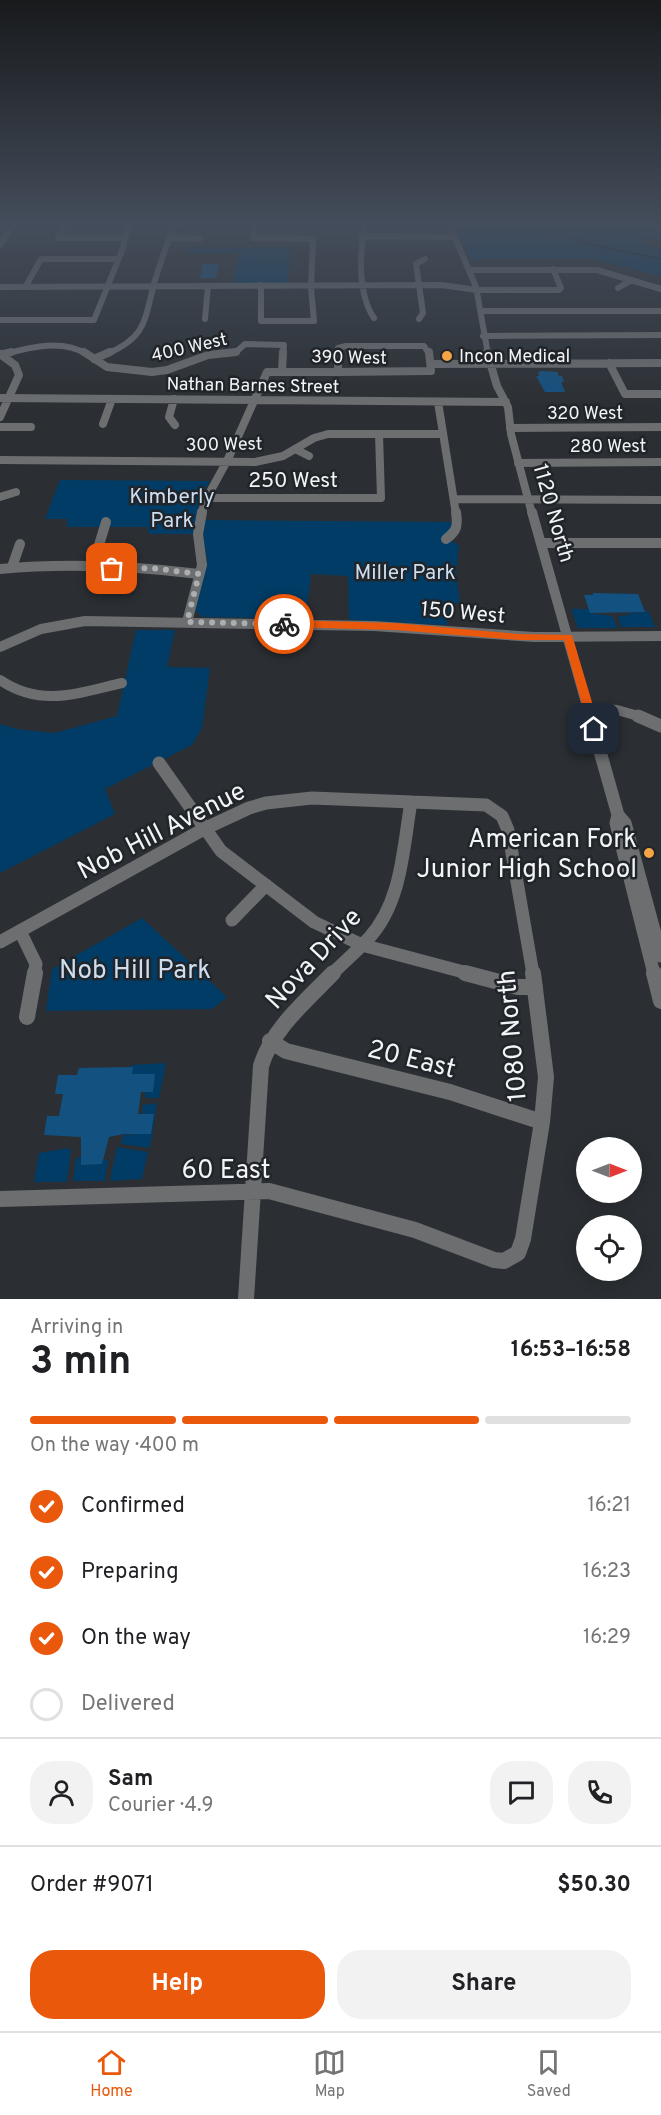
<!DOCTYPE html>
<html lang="en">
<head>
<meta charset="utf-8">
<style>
	:root { --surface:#fff; --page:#f2f2f2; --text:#202124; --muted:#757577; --line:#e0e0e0; --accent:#ea580c }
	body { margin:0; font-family:Overpass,sans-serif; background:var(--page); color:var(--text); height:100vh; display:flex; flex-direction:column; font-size:22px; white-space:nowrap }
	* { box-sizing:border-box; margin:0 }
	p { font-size:20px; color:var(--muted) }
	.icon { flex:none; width:33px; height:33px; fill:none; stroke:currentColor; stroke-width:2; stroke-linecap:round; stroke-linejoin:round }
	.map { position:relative; height:1299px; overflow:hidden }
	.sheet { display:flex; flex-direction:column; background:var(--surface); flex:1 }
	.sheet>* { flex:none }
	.needle { width:39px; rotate:90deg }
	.controls { position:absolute; left:576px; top:1137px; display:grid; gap:12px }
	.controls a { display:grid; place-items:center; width:66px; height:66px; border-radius:50%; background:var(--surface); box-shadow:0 3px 15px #0003; font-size:30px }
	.pin { position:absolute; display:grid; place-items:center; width:51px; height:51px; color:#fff; margin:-26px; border-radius:12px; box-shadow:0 3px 9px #0006 }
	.courier { position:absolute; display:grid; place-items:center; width:60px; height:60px; margin:-30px; border:4px solid #ea580c; border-radius:50%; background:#fff; color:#222; box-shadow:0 2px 8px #0007 }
	.overview em { font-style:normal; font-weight:700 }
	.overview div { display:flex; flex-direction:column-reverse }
	.overview { display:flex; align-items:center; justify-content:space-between; height:102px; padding:0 30px }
	h1 { font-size:39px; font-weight:700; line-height:45px }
	.bar { display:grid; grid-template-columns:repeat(4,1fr); gap:9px 6px; align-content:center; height:72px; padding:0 30px }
	.bar i { height:8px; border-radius:4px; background:var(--line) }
	.bar .selected { background:var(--accent) }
	.bar p { grid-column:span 4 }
	.line { display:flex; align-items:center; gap:15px; padding:0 30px; border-top:2px solid var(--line) }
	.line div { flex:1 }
	.round { display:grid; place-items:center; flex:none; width:63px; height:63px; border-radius:24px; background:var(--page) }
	ol { padding:0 30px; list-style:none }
	li { display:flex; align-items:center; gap:18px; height:66px }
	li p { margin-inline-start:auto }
	li .icon { padding:6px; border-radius:50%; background:var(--accent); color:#fff; stroke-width:4 }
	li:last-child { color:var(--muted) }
	li i { width:33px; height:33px; border:3px solid var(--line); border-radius:50% }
	.cta { display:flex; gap:12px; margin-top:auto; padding:12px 30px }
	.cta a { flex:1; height:69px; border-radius:24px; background:var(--accent); color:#fff; font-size:24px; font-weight:700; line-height:69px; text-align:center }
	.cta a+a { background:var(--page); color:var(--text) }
	.tabs { display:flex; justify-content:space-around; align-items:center; height:84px; border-top:2px solid var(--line); background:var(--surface); font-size:16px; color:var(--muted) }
	.tabs a { display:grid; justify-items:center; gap:3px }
	.tabs .selected { color:var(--accent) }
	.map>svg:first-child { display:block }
	.green { fill:#003c65 }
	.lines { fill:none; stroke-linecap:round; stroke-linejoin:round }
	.stream { stroke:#031a2e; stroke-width:1.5 }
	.building { fill:#135180 }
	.minor-far4 { stroke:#6c6e70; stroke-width:6 }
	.minor-far3 { stroke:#6c6e70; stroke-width:8 }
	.minor-far2 { stroke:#6c6e70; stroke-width:10 }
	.minor-far1 { stroke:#6c6e70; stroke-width:13 }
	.minor { stroke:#6c6e70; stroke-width:16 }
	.route { fill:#ea580c }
	.done { stroke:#acafb2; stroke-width:6; stroke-dasharray:0 10.8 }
	.poi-dot { fill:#f4a345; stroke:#212529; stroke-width:2 }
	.labels { text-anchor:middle; stroke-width:5; stroke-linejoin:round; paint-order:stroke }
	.far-street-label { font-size:18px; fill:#f2f4f7; stroke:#212529 }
	.far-poi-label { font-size:18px; fill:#f2f4f7; stroke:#212529; text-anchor:start }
	.street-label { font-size:21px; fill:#f2f4f7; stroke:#212529 }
	.park-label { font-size:21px; fill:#ccdef0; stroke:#212529 }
	.near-street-label { font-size:26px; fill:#f2f4f7; stroke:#212529 }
	.near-poi-label { font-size:26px; fill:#f2f4f7; stroke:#212529; text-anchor:end }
	.near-park-label { font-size:26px; fill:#ccdef0; stroke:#212529 }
</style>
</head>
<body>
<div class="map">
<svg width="661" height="1299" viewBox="0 0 661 1299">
	<rect width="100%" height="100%" fill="#2b2f33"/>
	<path class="green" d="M455,226h144l3,2 -1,-2h60v13l-24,1 24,9v27l-72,-18 -119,1z
		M190,247h100l-2,36h-54l5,-30h-51z
		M60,480l150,1 -11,18 -5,35h-45l-2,-7h-80v-8h-22z
		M205,520l247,2v19l7,5 -3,26 4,31h-9l-4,22 -98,-5 -1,-44 -37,-2 -5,45 -104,-2 -7,-7 12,-51 -4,-20z
		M647,608l8,19h-34l-3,-11 11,-1 -1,-2 19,-1z
		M571,609h18l1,4 22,3 6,12h-40z
		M136,630h39l-8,37 43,1 -8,60 -10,17 -87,44 10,25 -115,59v-149l17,5 37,4 63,-17z
		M142,918l85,79 -15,12 -166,2 6,-42z
		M166,1063l-7,35h-14v-6h8l2,-18h-23l-1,-9z
		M157,1103l-7,45 -29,-4 2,-9 28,-2 2,-18 -11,-1 1,-9z
		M117,1147l31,5 -6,27 -32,2z
		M68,1148l3,2 -4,32h-33l5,-29z
		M76,1158h5v7l20,-1 2,-4h5l-3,21h-32z"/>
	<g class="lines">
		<path class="stream" d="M534,226l63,20 64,13"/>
	</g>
	<path class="building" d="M203,264h16l-3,14h-16z
		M542,371l15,1 2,4h3l2,6h-3l4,10h-20l-9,-16h3l-1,-4z
		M593,593l45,1 7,18 -55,1 -6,-18h9z
		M133,1067l-1,7h23l-2,18h-12l-3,22h16l-3,20h-27l-15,3 -7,27 -21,1v-28l-37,-2 3,-19h12l4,-22h-8l3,-19h19l2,-7z"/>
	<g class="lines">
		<path class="minor-far4" d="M64,226l-6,12h67
			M253,226v12l60,1 -2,49 3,33h-53v-36
			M365,226c-6,26 -7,69 9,92
			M450,226l26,61 12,67
			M361,236l94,1
			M170,238l30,1
			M0,245l13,-19
			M469,270h128l64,19
			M26,286l15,-27h77
			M0,287l442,-2 35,5h82l2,-2 -8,-19
			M618,288l14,-8
			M482,311h179
			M205,319l3,-33
			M419,319l4,-6 -7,-49 9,-5
			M0,320h94l29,-72 5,-22
			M483,336l178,-1
			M6,354c24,-7 57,-15 80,0
			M107,354c39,-17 37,-32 47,-70 5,-19 13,-39 20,-58
			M222,354l14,-2 9,-8 39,1 -1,9
			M338,354v-6l8,-2h78l5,8"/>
		<path class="minor-far3" d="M84,352l23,15 45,5 15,-2 41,-15 28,-3
			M338,352v20
			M487,352l10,34 11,21 3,27 21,80
			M0,354l15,11 4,10 -19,42
			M0,355l11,-3
			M94,359l16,-7
			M609,363l16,31h36
			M431,364l230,-1
			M282,371l1,-19
			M338,372l93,-1 -2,-19
			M0,398l506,4
			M174,399l-5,18 6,8
			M438,402l18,112
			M103,424l9,-25
			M0,427h31
			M510,428l151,-1
			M297,450l12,6
			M0,460l255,2 28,-6 31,-18 14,-4h115
			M518,463l143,-1
			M0,497l16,-5
			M205,498h176l-2,-64
			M454,499l207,1
			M202,514l2,-11 24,-44 39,-87h71"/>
		<path class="minor-far2" d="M532,512l58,205
			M446,539c11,-8 12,-13 10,-27
			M541,543h120
			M12,567l8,-23
			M92,568l14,-46
			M0,569c66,-6 133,-3 199,5
			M187,622l15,-57 -4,-31 4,-22
			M0,647l41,-18 44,-8 289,5 160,11 127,-1
			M0,680c41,28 78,13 122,3
			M588,708l29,2 25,7"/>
		<path class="minor-far1" d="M590,716l28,99 7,8 36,133
			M638,716l23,10
			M159,763l62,88 93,71 48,23 109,29
			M618,815l-2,8 38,151
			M232,920l34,-35
			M20,931l16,33 -2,10
			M0,942l204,-113 45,-21 17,-5 46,-5 174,7 16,11 6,14 25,144
			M332,974c12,-12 25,-23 37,-36 33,-36 34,-90 42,-136"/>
		<path class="minor" d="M465,973l53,14h17
			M654,973l7,28
			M27,1017l8,-44
			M270,1041l16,10 164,41 92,30
			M0,1199l269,-8 146,39 79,30 10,1 14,-8 5,-14 19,-117 4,-45 -13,-104
			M246,1299l15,-233c11,-37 46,-66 72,-93"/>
	</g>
	<linearGradient id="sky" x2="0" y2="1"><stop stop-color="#181a1c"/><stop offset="0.55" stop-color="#444d5b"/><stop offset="1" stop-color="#444d5b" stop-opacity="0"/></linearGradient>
	<rect width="661" height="408" fill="url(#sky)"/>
	<path class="route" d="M284,620l111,3 124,11 53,1 28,94 -6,4 -5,-4 -25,-89h-45l-124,-10 -111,-3 -5,-3z"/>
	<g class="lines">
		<path class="done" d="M112,569l40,-1 47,6 -12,48 97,2"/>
	</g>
	<g class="poi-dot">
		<circle cx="447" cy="356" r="6"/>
		<circle cx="649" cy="853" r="6"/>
	</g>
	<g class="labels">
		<g class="far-street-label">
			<text transform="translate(189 347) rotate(-13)" y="6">400 West</text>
			<text transform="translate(349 357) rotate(1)" y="6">390 West</text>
			<text transform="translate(253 385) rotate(1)" y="6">Nathan Barnes Street</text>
			<text x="585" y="419">320 West</text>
			<text transform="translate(224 444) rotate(-1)" y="6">300 West</text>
			<text x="608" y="452">280 West</text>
		</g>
		<g class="far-poi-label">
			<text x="459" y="362">Incon Medical</text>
		</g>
		<g class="street-label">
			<text x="293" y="487">250 West</text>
			<text transform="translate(554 513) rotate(74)" y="7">1120 North</text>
			<text transform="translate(463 612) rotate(5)" y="7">150 West</text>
		</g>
		<g class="park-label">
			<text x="172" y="503">Kimberly<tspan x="172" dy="24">Park</tspan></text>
			<text x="405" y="579">Miller Park</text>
		</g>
		<g class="near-street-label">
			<text transform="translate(161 830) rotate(-27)" y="9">Nob Hill Avenue</text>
			<text transform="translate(313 958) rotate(-47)" y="9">Nova Drive</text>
			<text transform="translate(511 1036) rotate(-95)" y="9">1080 North</text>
			<text transform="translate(412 1058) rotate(14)" y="9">20 East</text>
			<text x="226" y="1178">60 East</text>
		</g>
		<g class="near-poi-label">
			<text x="637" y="847">American Fork<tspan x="637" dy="30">Junior High School</tspan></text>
		</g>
		<g class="near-park-label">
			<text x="135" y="978">Nob Hill Park</text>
		</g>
	</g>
</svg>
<div class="controls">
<a><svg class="needle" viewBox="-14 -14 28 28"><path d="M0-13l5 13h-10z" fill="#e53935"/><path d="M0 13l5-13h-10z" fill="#757577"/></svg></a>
<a><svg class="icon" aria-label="locate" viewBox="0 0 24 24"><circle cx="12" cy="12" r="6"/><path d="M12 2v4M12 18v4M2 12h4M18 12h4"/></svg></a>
</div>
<div class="pin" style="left:112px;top:569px;background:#ea580c"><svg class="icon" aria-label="bag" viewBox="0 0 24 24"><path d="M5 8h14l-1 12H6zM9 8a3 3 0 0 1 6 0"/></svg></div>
<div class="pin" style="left:594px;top:729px;background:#1f2937"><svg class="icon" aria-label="home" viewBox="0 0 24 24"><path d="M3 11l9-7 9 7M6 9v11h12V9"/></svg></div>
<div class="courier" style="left:284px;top:624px"><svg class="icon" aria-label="bike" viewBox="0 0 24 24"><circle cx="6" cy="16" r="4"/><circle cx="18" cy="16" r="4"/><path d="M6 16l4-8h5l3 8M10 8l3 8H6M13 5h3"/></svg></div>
</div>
<section class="sheet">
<div class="overview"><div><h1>3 min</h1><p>Arriving in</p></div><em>16:53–16:58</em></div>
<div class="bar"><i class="selected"></i><i class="selected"></i><i class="selected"></i><i></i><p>On the way · 400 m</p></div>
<ol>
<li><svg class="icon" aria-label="check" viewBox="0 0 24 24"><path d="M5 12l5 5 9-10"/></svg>Confirmed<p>16:21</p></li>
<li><svg class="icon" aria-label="check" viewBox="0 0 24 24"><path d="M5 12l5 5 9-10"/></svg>Preparing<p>16:23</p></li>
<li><svg class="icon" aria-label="check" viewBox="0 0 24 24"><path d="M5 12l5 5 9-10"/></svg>On the way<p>16:29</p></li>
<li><i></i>Delivered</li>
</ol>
<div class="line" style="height:108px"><a class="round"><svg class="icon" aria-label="person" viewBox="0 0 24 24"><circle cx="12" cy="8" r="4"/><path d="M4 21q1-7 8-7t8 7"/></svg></a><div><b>Sam</b><p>Courier · 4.9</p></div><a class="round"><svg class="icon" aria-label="chat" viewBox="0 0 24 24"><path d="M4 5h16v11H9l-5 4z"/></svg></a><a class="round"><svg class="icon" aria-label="phone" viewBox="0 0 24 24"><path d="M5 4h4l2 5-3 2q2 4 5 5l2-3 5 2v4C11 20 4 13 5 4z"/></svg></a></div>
<div class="line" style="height:78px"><div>Order #9071</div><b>$50.30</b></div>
<div class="cta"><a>Help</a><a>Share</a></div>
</section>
<nav class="tabs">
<a class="selected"><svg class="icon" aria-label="home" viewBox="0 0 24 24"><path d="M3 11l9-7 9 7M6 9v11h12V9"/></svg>Home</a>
<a><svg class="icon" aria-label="map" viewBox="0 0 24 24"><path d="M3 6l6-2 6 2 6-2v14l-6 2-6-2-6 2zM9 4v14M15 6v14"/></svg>Map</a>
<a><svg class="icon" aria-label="saved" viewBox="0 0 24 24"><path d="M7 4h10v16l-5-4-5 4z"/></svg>Saved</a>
</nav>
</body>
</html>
